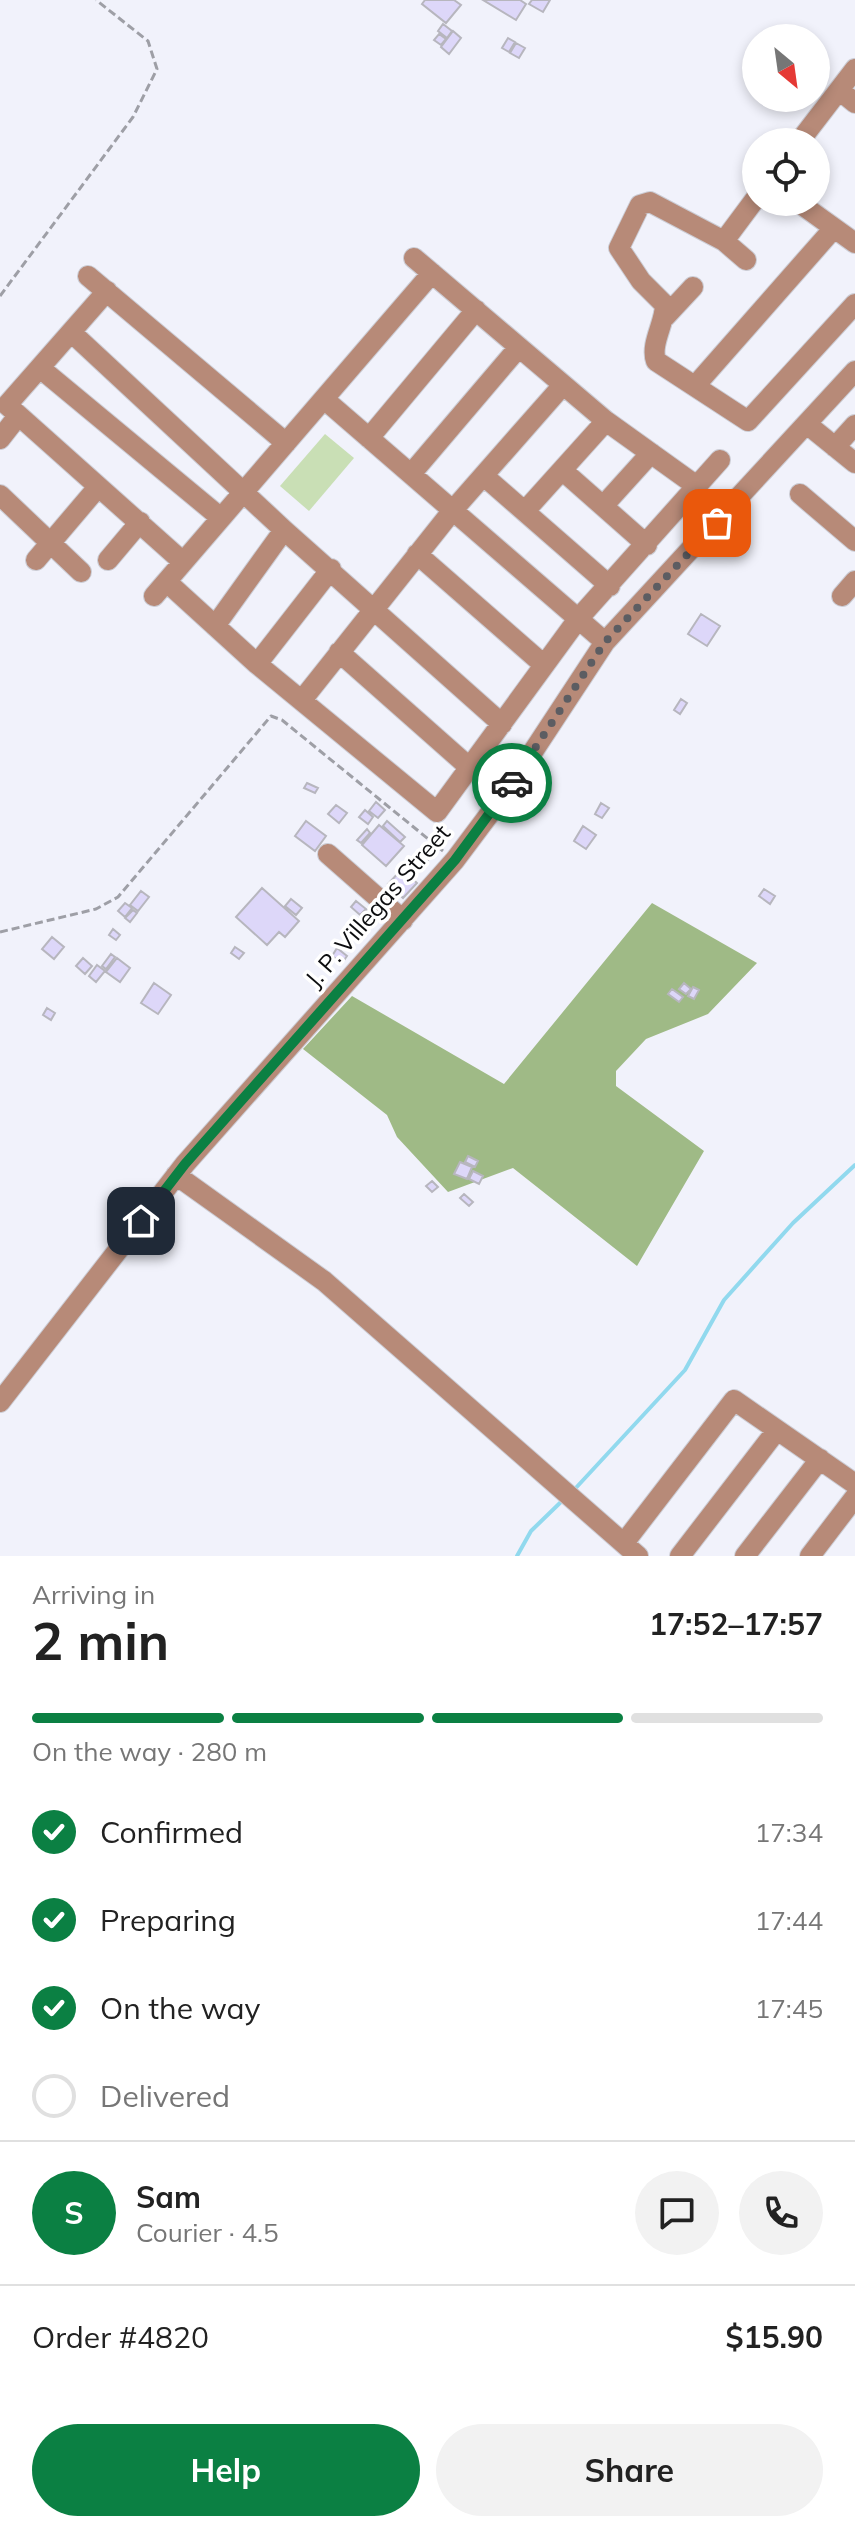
<!DOCTYPE html>
<html lang="en">
<head>
<meta charset="utf-8">
<style>
	:root { --surface:#fff; --page:#f2f2f2; --text:#222; --muted:#767676; --line:#e0e0e0; --accent:#0b8043 }
	body { margin:0; font-family:Mulish,sans-serif; background:var(--page); color:var(--text); height:100vh; display:flex; flex-direction:column; font-size:30px; white-space:nowrap }
	* { box-sizing:border-box; margin:0 }
	p { font-size:26px; color:var(--muted) }
	.icon { flex:none; width:44px; height:44px; fill:none; stroke:currentColor; stroke-width:2; stroke-linecap:round; stroke-linejoin:round }
	.map { position:relative; height:1556px; overflow:hidden }
	.sheet { display:flex; flex-direction:column; background:var(--surface); flex:1 }
	.sheet>* { flex:none }
	.needle { width:52px; rotate:151deg }
	.buttons { position:absolute; left:742px; top:24px; display:grid; gap:16px }
	.buttons a { display:grid; place-items:center; width:88px; height:88px; border-radius:50%; background:var(--surface); box-shadow:0 4px 12px #0003; font-size:40px }
	.pin { position:absolute; display:grid; place-items:center; width:68px; height:68px; color:#fff; margin:-34px; border-radius:16px; box-shadow:0 4px 12px #0006 }
	.courier { position:absolute; display:grid; place-items:center; width:80px; height:80px; margin:-40px; border:6px solid #0b8043; border-radius:50%; background:#fff; color:#222; box-shadow:0 2px 10px #0007 }
	.overview em { font-style:normal; font-weight:700 }
	.overview div { display:flex; flex-direction:column-reverse }
	.overview { display:flex; align-items:center; justify-content:space-between; height:136px; padding:0 32px }
	h1 { font-size:52px; font-weight:700; line-height:60px }
	.bar { display:grid; grid-template-columns:repeat(4,1fr); gap:12px 8px; align-content:center; height:96px; padding:0 32px }
	.bar i { height:10px; border-radius:6px; background:var(--line) }
	.bar .active { background:var(--accent) }
	.bar p { grid-column:span 4 }
	.line { display:flex; align-items:center; gap:20px; padding:0 32px; border-top:2px solid var(--line) }
	.line div { flex:1 }
	.round { display:grid; place-items:center; flex:none; width:84px; height:84px; border-radius:42px; background:var(--page) }
	ol { padding:0 32px; list-style:none }
	li { display:flex; align-items:center; gap:24px; height:88px }
	li p { margin-inline-start:auto }
	li .icon { padding:8px; border-radius:50%; background:var(--accent); color:#fff; stroke-width:4 }
	li:last-child { color:var(--muted) }
	li i { width:44px; height:44px; border:4px solid var(--line); border-radius:50% }
	.button { display:flex; gap:16px; margin-top:auto; padding:16px 32px }
	.button a { flex:1; height:92px; border-radius:48px; background:var(--accent); color:#fff; font-size:32px; font-weight:700; line-height:92px; text-align:center }
	.button a+a { background:var(--page); color:var(--text) }
	.map>svg:first-child { display:block }
	.green { fill:#c9dfb5 }
	.forest { fill:#9fba86 }
	.lines { fill:none; stroke-linecap:round; stroke-linejoin:round }
	.stream { stroke:#91d9ee; stroke-width:4 }
	.building { fill:#ddd7f9; stroke:#b7b6be; stroke-width:2 }
	.minor-casing { stroke:#cccdd5; stroke-width:22 }
	.path { stroke:#9e9fa6; stroke-width:3; stroke-dasharray:8 4; stroke-linecap:butt }
	.minor { stroke:#b78a78; stroke-width:20 }
	.done { stroke:#5c5d62; stroke-width:8; stroke-dasharray:0 14.4 }
	.route { stroke:#0b8043; stroke-width:10 }
	.labels { text-anchor:middle; stroke-width:7; stroke-linejoin:round; paint-order:stroke }
	.street-label { font-size:24px; fill:#0c0d0f; stroke:#fff }
</style>
</head>
<body>
<div class="map">
<svg width="855" height="1556" viewBox="0 0 855 1556">
	<rect width="100%" height="100%" fill="#f1f2fb"/>
	<path class="green" d="M325,434l29,24 -45,53 -29,-25z"/>
	<path class="forest" d="M652,903l105,60 -49,51 -62,25 -30,32v15l88,65 -67,115 -124,-98 -65,24 -51,-55 -10,-22 -84,-66 49,-53 152,88z"/>
	<g class="lines">
		<path class="stream" d="M573,1491l112,-121 39,-70 69,-77 62,-58
			M517,1556l14,-25 32,-31"/>
	</g>
	<path class="building" d="M425,0h29l7,5 -15,18 -24,-19z
		M483,0h37l6,4 -10,16z
		M532,0h18l-7,12 -14,-8z
		M443,24l9,7 -5,7 -9,-7z
		M453,31l8,7 -12,16 -8,-7z
		M439,34l7,5 -5,6 -7,-5z
		M508,38l7,4 -6,10 -7,-4z
		M516,43l9,5 -6,10 -9,-5z
		M701,614l19,12 -13,20 -19,-12z
		M681,699l6,4 -7,11 -6,-4z
		M307,783l11,5 -3,5 -11,-5z
		M376,802l9,8 -7,8 -9,-7z
		M601,803l8,5 -7,10 -7,-4z
		M336,805l11,8 -8,10 -11,-9z
		M365,810l8,7 -5,7 -9,-7z
		M306,821l20,15 -11,15 -20,-15z
		M387,821l18,16 -5,5 -17,-16z
		M379,825l25,21 -18,20 -24,-21z
		M583,826l13,9 -10,14 -12,-8z
		M367,829l3,4 -9,10 -4,-3z
		M427,848l7,5 -6,7 -6,-5z
		M402,869l15,14 -14,15 -15,-14z
		M262,888l37,33 -14,16 -6,-5 -12,13 -31,-28z
		M764,889l11,7 -5,8 -11,-8z
		M141,891l8,6 -11,14 -8,-6z
		M291,899l11,9 -6,7 -11,-9z
		M356,901l10,8 -6,6 -9,-8z
		M125,903l7,5 -7,9 -7,-6z
		M133,910l4,3 -7,9 -5,-4z
		M367,910l11,8 -5,8 -11,-9z
		M113,929l7,6 -4,5 -7,-5z
		M52,937l12,10 -10,12 -12,-10z
		M235,947l9,6 -5,6 -8,-6z
		M337,948l10,8 -5,7 -10,-7z
		M111,954l4,3 -9,12 -4,-3z
		M83,958l9,8 -7,8 -9,-8z
		M117,958l13,10 -10,14 -14,-10z
		M97,965l8,6 -9,11 -7,-6z
		M154,983l17,12 -13,19 -17,-11z
		M684,983l7,6 -5,5 -7,-5z
		M693,987l6,3 -5,9 -6,-3z
		M672,989l11,8 -4,5 -11,-8z
		M47,1008l8,5 -4,7 -8,-5z
		M468,1156l10,5 -3,6 -10,-5z
		M460,1162l12,5 -5,12 -13,-5z
		M473,1171l10,5 -4,8 -10,-5z
		M432,1181l6,6 -6,5 -6,-6z
		M464,1194l9,8 -4,4 -9,-8z"/>
	<g class="lines">
		<defs>
			<path id="minor" d="M839,90l16,13
				M799,142l56,-73
				M798,202l57,41
				M724,241l32,-43
				M414,258l192,163
				M746,260l-22,-19 -74,-39 -10,3 -21,43 22,33 24,24c0,18 -15,39 -9,56l92,60 107,-117
				M88,276l198,167
				M107,291l-100,114 176,157
				M665,317l28,-30
				M71,332l213,198 218,194
				M40,368l181,150
				M695,386l139,-158
				M324,399l281,243
				M808,425l47,38
				M369,438l107,-128
				M0,439l18,-23
				M835,447l20,-22
				M562,470l85,75
				M411,474l108,-127
				M485,477l125,109
				M800,494l55,47
				M0,495l81,77
				M604,505l47,-52
				M525,511l81,-90 92,66
				M417,554l127,111
				M36,560l62,-73
				M108,560l32,-38
				M168,583l89,81 180,148 141,-193 142,-159
				M154,596l278,-323
				M842,596l13,-15
				M215,626l69,-96
				M339,652l130,115
				M257,664l74,-95
				M302,700l151,-190 110,-125
				M328,854l75,66
				M176,1175l148,106 314,275
				M0,1402l185,-238 270,-304 54,-72 96,-146 250,-271
				M624,1543l110,-143 121,84
				M680,1556l97,-126
				M745,1556l75,-97
				M810,1556l45,-59"/>
		</defs>
		<use href="#minor" class="minor-casing"/>
		<path class="path" d="M0,296l133,-179 24,-48 -9,-28 -52,-41
			M0,932l96,-23 22,-12 153,-181 11,4 161,131"/>
		<use href="#minor" class="minor"/>
	</g>
	<g class="lines">
		<path class="done" d="M512,783l93,-141 112,-119"/>
		<path class="route" d="M141,1221l44,-57 270,-304 57,-77"/>
	</g>
	<g class="labels">
		<g class="street-label">
			<text transform="translate(378 906) rotate(-49)" y="8">J. P. Villegas Street</text>
		</g>
	</g>
</svg>
<div class="buttons">
<a><svg class="needle" viewBox="-14 -14 28 28"><path d="M0-13l5 13h-10z" fill="#e53935"/><path d="M0 13l5-13h-10z" fill="#767676"/></svg></a>
<a><svg class="icon" aria-label="locate" viewBox="0 0 24 24"><circle cx="12" cy="12" r="6"/><path d="M12 2v4M12 18v4M2 12h4M18 12h4"/></svg></a>
</div>
<div class="pin" style="left:717px;top:523px;background:#ea580c"><svg class="icon" aria-label="bag" viewBox="0 0 24 24"><path d="M5 8h14l-1 12H6zM9 8a3 3 0 0 1 6 0"/></svg></div>
<div class="pin" style="left:141px;top:1221px;background:#1f2937"><svg class="icon" aria-label="home" viewBox="0 0 24 24"><path d="M3 11l9-7 9 7M6 9v11h12V9"/></svg></div>
<div class="courier" style="left:512px;top:783px"><svg class="icon" aria-label="car" viewBox="0 0 24 24"><path d="M5 17H2v-5l4-1 3-4h7l3 4 3 1v5h-3M9 17h6M6 11h13"/><circle cx="7" cy="17" r="2"/><circle cx="17" cy="17" r="2"/></svg></div>
</div>
<section class="sheet">
<div class="overview"><div><h1>2 min</h1><p>Arriving in</p></div><em>17:52–17:57</em></div>
<div class="bar"><i class="active"></i><i class="active"></i><i class="active"></i><i></i><p>On the way · 280 m</p></div>
<ol>
<li><svg class="icon" aria-label="check" viewBox="0 0 24 24"><path d="M5 12l5 5 9-10"/></svg>Confirmed<p>17:34</p></li>
<li><svg class="icon" aria-label="check" viewBox="0 0 24 24"><path d="M5 12l5 5 9-10"/></svg>Preparing<p>17:44</p></li>
<li><svg class="icon" aria-label="check" viewBox="0 0 24 24"><path d="M5 12l5 5 9-10"/></svg>On the way<p>17:45</p></li>
<li><i></i>Delivered</li>
</ol>
<div class="line" style="height:144px"><b class="round" style="background:var(--accent);color:#fff">S</b><div><b>Sam</b><p>Courier · 4.5</p></div><a class="round"><svg class="icon" aria-label="chat" viewBox="0 0 24 24"><path d="M4 5h16v11H9l-5 4z"/></svg></a><a class="round"><svg class="icon" aria-label="phone" viewBox="0 0 24 24"><path d="M5 4h4l2 5-3 2q2 4 5 5l2-3 5 2v4C11 20 4 13 5 4z"/></svg></a></div>
<div class="line" style="height:104px"><div>Order #4820</div><b>$15.90</b></div>
<div class="button"><a>Help</a><a>Share</a></div>
</section>
</body>
</html>
